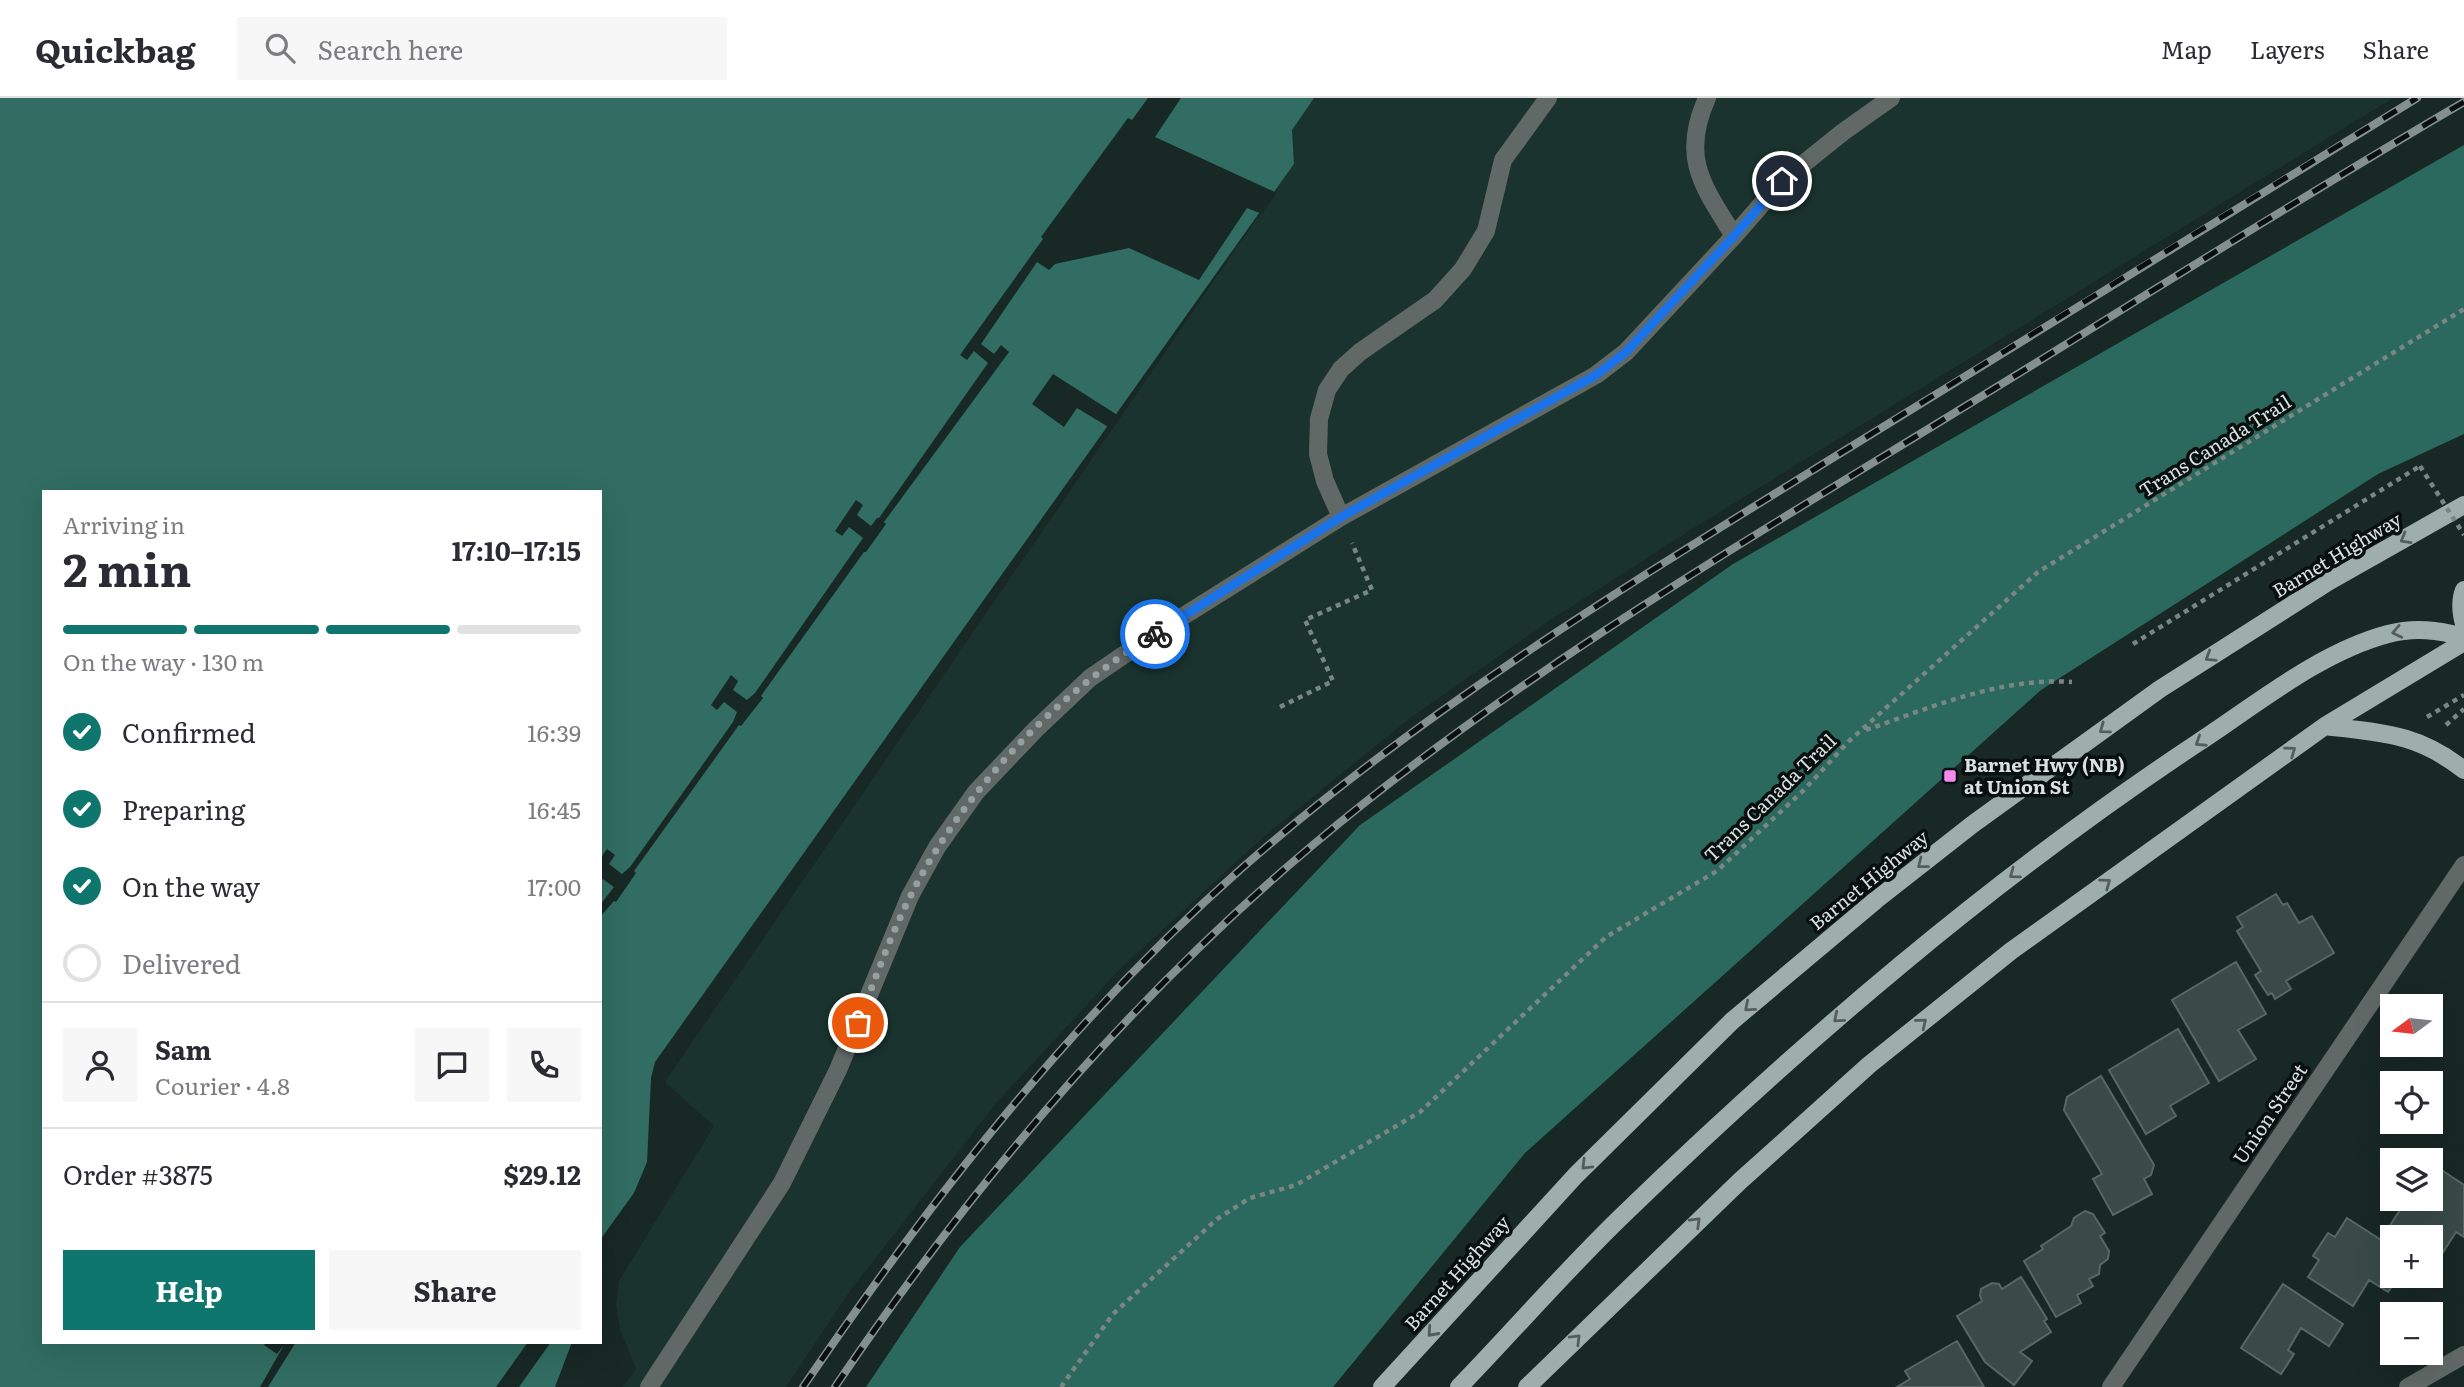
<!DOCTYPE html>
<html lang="en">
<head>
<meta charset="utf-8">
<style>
	:root { --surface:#fff; --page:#f7f7f7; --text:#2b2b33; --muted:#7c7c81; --line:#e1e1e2; --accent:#0f766e }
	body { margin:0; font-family:Literata,serif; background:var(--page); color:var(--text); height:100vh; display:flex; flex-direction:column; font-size:26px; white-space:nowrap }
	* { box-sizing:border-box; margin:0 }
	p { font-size:23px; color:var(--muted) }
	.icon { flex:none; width:38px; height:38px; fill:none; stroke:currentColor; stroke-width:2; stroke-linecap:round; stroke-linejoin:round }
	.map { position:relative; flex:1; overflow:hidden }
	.details { position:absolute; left:42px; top:392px; width:560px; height:854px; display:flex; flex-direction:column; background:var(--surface); border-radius:0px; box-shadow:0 7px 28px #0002 }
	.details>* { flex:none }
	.needle { width:46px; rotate:255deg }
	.controls { position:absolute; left:2380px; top:896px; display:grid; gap:14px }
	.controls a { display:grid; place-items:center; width:63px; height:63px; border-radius:0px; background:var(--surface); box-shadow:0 7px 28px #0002; font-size:35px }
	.pin { position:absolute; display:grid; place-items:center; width:60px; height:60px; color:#fff; margin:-30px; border:4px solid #fff; border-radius:50%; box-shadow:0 2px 7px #0007 }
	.courier { position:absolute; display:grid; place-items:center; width:70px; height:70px; margin:-35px; border:5px solid #1a73e8; border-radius:50%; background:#fff; color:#222; box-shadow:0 2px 9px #0007 }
	.overview em { font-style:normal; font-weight:700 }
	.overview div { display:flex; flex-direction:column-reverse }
	.overview { display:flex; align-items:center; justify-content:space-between; height:119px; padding:0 21px }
	h1 { font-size:46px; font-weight:700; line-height:52px }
	.bar { display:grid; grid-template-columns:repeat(4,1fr); gap:10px 7px; align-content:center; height:84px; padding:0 21px }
	.bar i { height:9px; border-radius:5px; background:var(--line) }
	.bar .on { background:var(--accent) }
	.bar p { grid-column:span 4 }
	.line { display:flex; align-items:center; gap:18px; padding:0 21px; border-top:2px solid var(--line) }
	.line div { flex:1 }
	.round { display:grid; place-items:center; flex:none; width:74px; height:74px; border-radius:0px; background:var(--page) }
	ol { padding:0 21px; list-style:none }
	li { display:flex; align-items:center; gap:21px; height:77px }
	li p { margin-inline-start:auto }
	li .icon { padding:7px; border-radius:50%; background:var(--accent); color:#fff; stroke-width:4 }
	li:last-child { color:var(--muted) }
	li i { width:38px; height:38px; border:4px solid var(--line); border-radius:50% }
	.cta { display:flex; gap:14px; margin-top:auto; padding:14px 21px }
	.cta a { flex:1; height:80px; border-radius:0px; background:var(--accent); color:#fff; font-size:28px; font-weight:700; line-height:80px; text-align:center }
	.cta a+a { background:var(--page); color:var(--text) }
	header { display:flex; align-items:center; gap:42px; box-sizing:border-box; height:98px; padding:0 35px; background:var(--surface); border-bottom:2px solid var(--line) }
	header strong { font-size:33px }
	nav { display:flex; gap:38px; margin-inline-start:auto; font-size:24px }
	.search { width:490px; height:63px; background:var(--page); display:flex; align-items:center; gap:18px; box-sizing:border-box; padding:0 24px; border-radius:0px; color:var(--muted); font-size:26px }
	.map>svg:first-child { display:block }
	.built { fill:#1a332e }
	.forest { fill:#2b685d }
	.water { fill:#316d62 }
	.pier { fill:#182825 }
	.building { fill:#394a47; stroke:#566864; stroke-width:2 }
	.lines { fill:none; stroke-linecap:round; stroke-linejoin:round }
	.path { stroke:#798684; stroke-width:4.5; stroke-dasharray:5 5; stroke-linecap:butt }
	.lane { stroke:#616967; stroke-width:18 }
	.street { stroke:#616967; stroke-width:18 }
	.primary { stroke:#9eaeaa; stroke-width:18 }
	.rail-casing { stroke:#83908d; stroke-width:8 }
	.rail { stroke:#080f0e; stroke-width:5; stroke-dasharray:16; stroke-linecap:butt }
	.path-bridge { stroke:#798684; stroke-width:4.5; stroke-dasharray:5 5; stroke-linecap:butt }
	.oneway { stroke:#535e5c }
	.done { stroke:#95a19f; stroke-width:7; stroke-dasharray:0 12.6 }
	.route { stroke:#1a73e8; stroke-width:9 }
	.poi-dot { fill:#f689ed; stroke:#080f0e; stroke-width:2.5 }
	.labels { text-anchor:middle; stroke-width:7; stroke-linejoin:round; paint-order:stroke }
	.street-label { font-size:19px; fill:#d8e2e0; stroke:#080f0e }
	.poi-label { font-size:19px; font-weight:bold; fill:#d8e2e0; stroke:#080f0e; text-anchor:start }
</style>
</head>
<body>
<header>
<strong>Quickbag</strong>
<div class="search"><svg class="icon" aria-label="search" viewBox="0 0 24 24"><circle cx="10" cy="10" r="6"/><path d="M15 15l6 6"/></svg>Search here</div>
<nav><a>Map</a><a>Layers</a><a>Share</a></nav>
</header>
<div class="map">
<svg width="2464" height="1289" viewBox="0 0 2464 1289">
	<rect width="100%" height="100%" fill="#182825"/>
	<path class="built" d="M1314,0h1079l-701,431 -149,96 -133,93 -150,122 -139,128 -125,135 -146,188 -64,96h-163l13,-18 -16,-39 -4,-26 3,-23 95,-155 -49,-44 629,-918 -2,-34z"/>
	<path class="forest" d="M2464,47v289l-86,40 -337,216 -516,463 -192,234h-467l94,-140 400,-422 373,-261z"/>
	<path class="water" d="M0,0h1314l-22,32 2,34 -639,898 -4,16 -4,84 -47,112v-782h-556v850h528l-17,45h-555z"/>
	<path class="pier" d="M1148,0h33l-26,39 122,56 -15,21 -15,-6 -48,72 -70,-32 -74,16 -6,6 -12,-8 -56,82 13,10 7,-9 8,7 -125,170 2,2 -20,28h-2l-103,144 2,2 -22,28 -2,-1 -105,146 2,2 -20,29 -2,-1 -14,16v-12l14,-18 -14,-10v-18l7,-10 8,6 -6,9 13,10 8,-7 103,-145 4,-10 -13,-10 -7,8 -6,-5 20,-30 7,6 -5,9 14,10 8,-7 108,-155 -14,-11 -7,9 -7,-5 21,-31 7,5 -6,10 14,11 6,-8h2l109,-155 -14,-12 -7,9 -7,-5 83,-116 -2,-2 87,-119 4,2z
		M1053,276l66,42 -9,12 -33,-20 -13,19 -32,-23z
		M644,1081l-33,78 -11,15v-32z
		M266,1244h30l-28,45h-8l24,-42 -7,9 -13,-9z
		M528,1244h23l-32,45h-23z"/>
	<path class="building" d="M2276,796l7,11 4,-2 12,20 13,-7 22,37 -48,28 5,8 -16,10 -3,-6 -4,2 -13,-20 6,-4 -24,-40 6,-4 -6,-10z
		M2236,864l30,52 -28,16 18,29 -37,22 -47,-81z
		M2178,931l31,54 -39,23 6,10 -30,18 -37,-64z
		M2101,978l53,89 -3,10 -7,4 8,15 -39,21 -20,-36 9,-5 -38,-64 3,-13z
		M2431,1065l33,22v52l-8,-5 -18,28 -7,-5v-18h-27l-15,-10 18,-28h24z
		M2085,1113l8,3 12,19 -5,3 9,15 -1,8 -8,6 -1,9 -10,5 4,7 -16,9 4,8 -25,14 -32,-56 19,-12 -2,-3 30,-20 3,-8z
		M2347,1120l45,29v29h7l-11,16 -19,-12 -16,26 -45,-29 11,-17 -6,-4 15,-23 7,4z
		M2021,1179l26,42 -3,2 7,11 -31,20 12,9 -18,24 -29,-23 -28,-46 25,-15 -2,-5 1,-7 11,-6 7,1 3,5z
		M2283,1186l60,40 -14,22 -28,-18 -13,22 6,4 -13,20 -40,-26z
		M1957,1243l27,46h-87l13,-8 -5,-8z"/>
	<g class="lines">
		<path class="path" d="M2133,546l287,-178
			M1280,609l53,-26 -28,-61 67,-30 -20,-47
			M2427,619l37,-22
			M2446,627l18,-16
			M1866,632c66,-23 135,-53 206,-48
			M1061,1289l52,-73 104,-95 33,-21 46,-13 124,-73 186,-175 111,-66 87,-81 45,-49 189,-169 426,-263"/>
		<path class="lane" d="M1707,0c-27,60 -4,88 27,138
			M1341,419l-16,-36 -7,-27 1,-35 8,-29 14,-21 19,-17 75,-52 28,-31 23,-38 17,-71 45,-62
			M649,1289l133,-204 56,-113 72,-174 27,-49 39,-55 60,-63 54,-51 57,-39 194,-122 255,-142 30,-23 108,-116 48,-55 61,-49 48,-34"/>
		<path class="street" d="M2111,1289l353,-522
			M2408,1289l56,-32"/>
		<path class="primary" d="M2464,492c-4,10 -3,23 0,34
			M2325,628c57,7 92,7 139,44
			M1382,1289l194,-212 156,-154 144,-121 97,-76 187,-135 168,-107 136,-77
			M1459,1289c55,-57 107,-117 164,-172 179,-173 369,-336 576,-473 58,-38 121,-90 189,-108 27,-7 50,-4 76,3
			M1527,1289l213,-206 129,-116 142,-114 314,-225 139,-84"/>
		<defs>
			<path id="rail" d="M803,1289c128,-188 268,-368 439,-519 177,-155 377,-278 576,-401 200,-124 399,-248 599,-369
				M835,1289c136,-201 293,-387 479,-543 201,-169 432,-303 655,-440 165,-101 328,-205 495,-302"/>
		</defs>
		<use href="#rail" class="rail-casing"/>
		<use href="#rail" class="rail"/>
		<path class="path-bridge" d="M2420,368l44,69"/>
	</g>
	<defs><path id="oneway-chevron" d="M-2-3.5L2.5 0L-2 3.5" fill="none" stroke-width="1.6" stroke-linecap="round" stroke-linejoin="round" transform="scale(1.75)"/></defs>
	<g class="oneway">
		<use href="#oneway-chevron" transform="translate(2405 441) rotate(150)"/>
		<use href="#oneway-chevron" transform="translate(2397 534) rotate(168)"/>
		<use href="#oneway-chevron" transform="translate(2210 559) rotate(148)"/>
		<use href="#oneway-chevron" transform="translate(2104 631) rotate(144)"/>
		<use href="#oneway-chevron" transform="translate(2200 644) rotate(147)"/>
		<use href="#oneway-chevron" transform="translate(2291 653) rotate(-36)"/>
		<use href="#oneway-chevron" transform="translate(1922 766) rotate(142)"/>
		<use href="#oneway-chevron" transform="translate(2014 776) rotate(144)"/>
		<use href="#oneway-chevron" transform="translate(2106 785) rotate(-36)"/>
		<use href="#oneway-chevron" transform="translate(1749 909) rotate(140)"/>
		<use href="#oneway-chevron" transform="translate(1838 920) rotate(140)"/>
		<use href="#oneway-chevron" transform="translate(1922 925) rotate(-39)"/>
		<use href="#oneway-chevron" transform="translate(1586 1067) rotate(135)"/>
		<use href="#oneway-chevron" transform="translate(1696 1124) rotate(-44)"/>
		<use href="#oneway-chevron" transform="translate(1432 1234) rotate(132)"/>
		<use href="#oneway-chevron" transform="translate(1576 1241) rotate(-45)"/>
	</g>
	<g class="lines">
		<path class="done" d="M858,925c17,-43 32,-87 53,-128 53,-105 144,-200 244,-261"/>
		<path class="route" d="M1155,536l186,-117 255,-142 30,-23 108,-116 48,-55"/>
	</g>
	<rect class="poi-dot" x="1943" y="671" width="14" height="14" rx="3.5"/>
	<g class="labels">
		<g class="street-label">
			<text transform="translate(2215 348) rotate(-32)" y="7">Trans Canada Trail</text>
			<text transform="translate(2337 457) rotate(-31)" y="7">Barnet Highway</text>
			<text transform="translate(1770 700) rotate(-44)" y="7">Trans Canada Trail</text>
			<text transform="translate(1869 782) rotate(-39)" y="7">Barnet Highway</text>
			<text transform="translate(2270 1016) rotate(-56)" y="7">Union Street</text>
			<text transform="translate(1457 1175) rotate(-48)" y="7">Barnet Highway</text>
		</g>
		<g class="poi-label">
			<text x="1964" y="674">Barnet Hwy (NB)<tspan x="1964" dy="22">at Union St</tspan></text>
		</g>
	</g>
</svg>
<div class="controls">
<a><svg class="needle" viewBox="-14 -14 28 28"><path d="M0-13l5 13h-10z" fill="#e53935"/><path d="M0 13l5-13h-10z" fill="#7c7c81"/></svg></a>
<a><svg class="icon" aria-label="locate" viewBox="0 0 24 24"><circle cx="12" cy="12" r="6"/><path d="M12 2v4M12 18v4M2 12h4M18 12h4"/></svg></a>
<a><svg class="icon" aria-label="layers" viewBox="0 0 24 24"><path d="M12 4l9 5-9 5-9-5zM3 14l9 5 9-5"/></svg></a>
<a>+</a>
<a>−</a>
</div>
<div class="pin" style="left:858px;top:925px;background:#ea580c"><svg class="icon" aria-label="bag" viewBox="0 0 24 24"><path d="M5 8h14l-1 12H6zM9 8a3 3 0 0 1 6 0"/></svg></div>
<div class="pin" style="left:1782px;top:83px;background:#1f2937"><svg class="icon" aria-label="home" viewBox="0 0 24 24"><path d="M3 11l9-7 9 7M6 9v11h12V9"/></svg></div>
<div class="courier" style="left:1155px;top:536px"><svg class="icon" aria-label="bike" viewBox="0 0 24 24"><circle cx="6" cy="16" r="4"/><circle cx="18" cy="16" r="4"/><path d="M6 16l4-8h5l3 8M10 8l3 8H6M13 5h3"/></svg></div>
<section class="details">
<div class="overview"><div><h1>2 min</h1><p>Arriving in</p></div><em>17:10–17:15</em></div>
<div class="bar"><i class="on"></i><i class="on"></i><i class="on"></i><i></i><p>On the way · 130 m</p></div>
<ol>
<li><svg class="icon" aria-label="check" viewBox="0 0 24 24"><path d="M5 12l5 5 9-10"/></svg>Confirmed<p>16:39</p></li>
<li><svg class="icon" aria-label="check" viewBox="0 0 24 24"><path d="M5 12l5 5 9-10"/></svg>Preparing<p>16:45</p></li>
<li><svg class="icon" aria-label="check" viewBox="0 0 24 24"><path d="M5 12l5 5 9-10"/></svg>On the way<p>17:00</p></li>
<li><i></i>Delivered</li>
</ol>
<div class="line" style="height:126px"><a class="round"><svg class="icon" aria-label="person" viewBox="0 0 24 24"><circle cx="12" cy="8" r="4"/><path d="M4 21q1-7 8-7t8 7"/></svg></a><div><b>Sam</b><p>Courier · 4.8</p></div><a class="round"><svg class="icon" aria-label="chat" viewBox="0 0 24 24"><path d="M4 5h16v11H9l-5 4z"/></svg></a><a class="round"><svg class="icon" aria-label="phone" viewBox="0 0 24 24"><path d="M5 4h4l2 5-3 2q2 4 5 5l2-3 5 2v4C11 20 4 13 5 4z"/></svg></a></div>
<div class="line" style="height:91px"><div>Order #3875</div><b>$29.12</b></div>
<div class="cta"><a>Help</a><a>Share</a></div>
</section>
</div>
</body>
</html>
